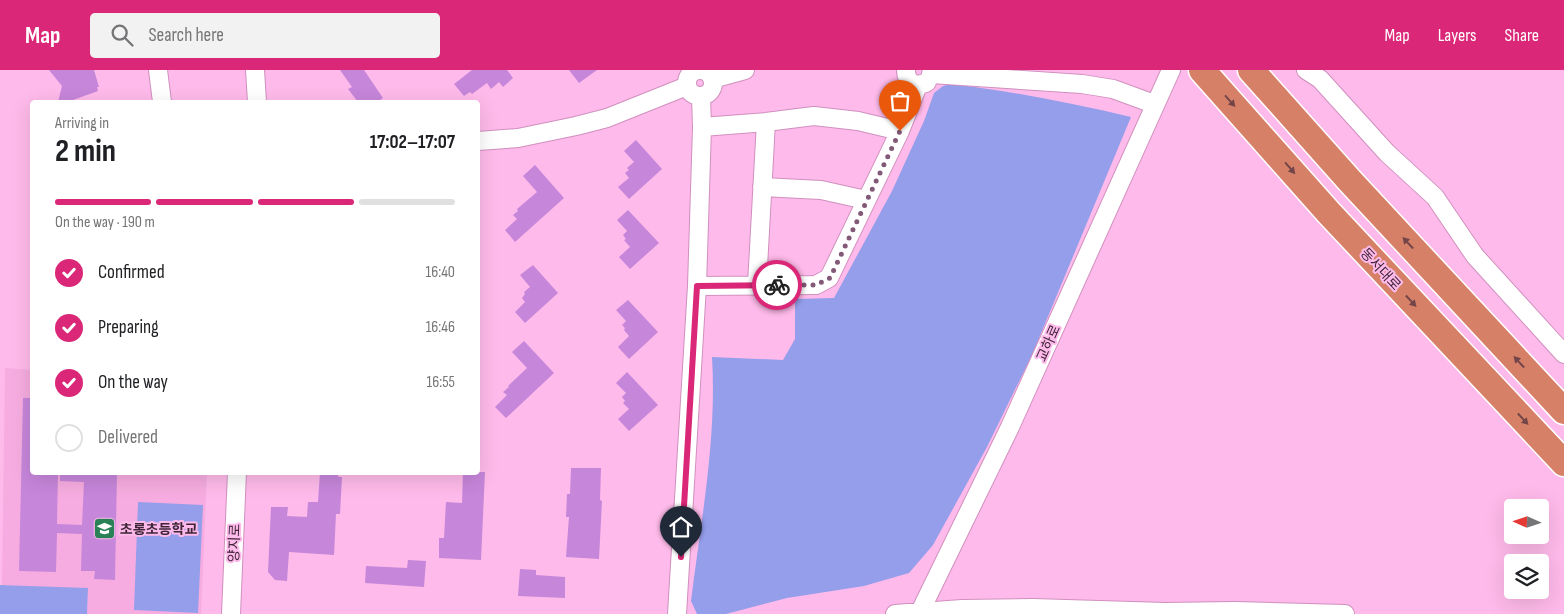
<!DOCTYPE html>
<html lang="en">
<head>
<meta charset="utf-8">
<style>
	:root { --surface:#fff; --page:#f2f2f2; --text:#202124; --muted:#757577; --line:#e0e0e0; --accent:#db2777 }
	body { margin:0; font-family:"Sofia Sans Condensed","Noto Sans KR",sans-serif; background:var(--page); color:var(--text); height:100vh; display:flex; flex-direction:column; font-size:19px; white-space:nowrap }
	* { box-sizing:border-box; margin:0 }
	p { font-size:16px; color:var(--muted) }
	.icon { flex:none; width:28px; height:28px; fill:none; stroke:currentColor; stroke-width:2; stroke-linecap:round; stroke-linejoin:round }
	.map { position:relative; flex:1; overflow:hidden }
	.panel { position:absolute; left:30px; top:30px; width:450px; height:375px; display:flex; flex-direction:column; background:var(--surface); border-radius:5px; box-shadow:0 5px 20px #0002 }
	.panel>* { flex:none }
	.needle { width:32px; rotate:273deg }
	.fabs { position:absolute; left:1504px; top:429px; display:grid; gap:10px }
	.fabs a { display:grid; place-items:center; width:45px; height:45px; border-radius:5px; background:var(--surface); box-shadow:0 5px 20px #0002; font-size:25px }
	.pin { position:absolute; display:grid; place-items:center; width:42px; height:42px; color:#fff; margin:-51px -21px; border-radius:50% 50% 50% 0; rotate:-45deg; box-shadow:0 0 5px #0007 }
	.pin .icon { rotate:45deg }
	.courier { position:absolute; display:grid; place-items:center; width:50px; height:50px; margin:-25px; border:4px solid #db2777; border-radius:50%; background:#fff; color:#222; box-shadow:0 1px 6px #0007 }
	.summary em { font-style:normal; font-weight:700 }
	.summary div { display:flex; flex-direction:column-reverse }
	.summary { display:flex; align-items:center; justify-content:space-between; height:85px; padding:0 25px }
	h1 { font-size:32px; font-weight:700; line-height:38px }
	.bar { display:grid; grid-template-columns:repeat(4,1fr); gap:8px 5px; align-content:center; height:60px; padding:0 25px }
	.bar i { height:6px; border-radius:4px; background:var(--line) }
	.bar .active { background:var(--accent) }
	.bar p { grid-column:span 4 }
	ol { padding:0 25px; list-style:none }
	li { display:flex; align-items:center; gap:15px; height:55px }
	li p { margin-inline-start:auto }
	li .icon { padding:5px; border-radius:50%; background:var(--accent); color:#fff; stroke-width:4 }
	li:last-child { color:var(--muted) }
	li i { width:28px; height:28px; border:2px solid var(--line); border-radius:50% }
	header { display:flex; align-items:center; gap:30px; box-sizing:border-box; height:70px; padding:0 25px; background:var(--accent); color:#fff }
	header strong { font-size:24px }
	nav { display:flex; gap:28px; margin-inline-start:auto; font-size:18px }
	.search { width:350px; height:45px; background:var(--page); display:flex; align-items:center; gap:12px; box-sizing:border-box; padding:0 18px; border-radius:5px; color:var(--muted); font-size:19px }
	.map>svg:first-child { display:block }
	.built { fill:#f6ace0 }
	.green { fill:#949eeb }
	.building { fill:#c686da }
	.lines { fill:none; stroke-linecap:round; stroke-linejoin:round }
	.minor-casing { stroke:#d090be; stroke-width:20 }
	.highway-casing { stroke:#fff; stroke-width:29 }
	.minor { stroke:#fff; stroke-width:18 }
	.highway { stroke:#d68167; stroke-width:26 }
	.oneway { fill:#744548 }
	.done { stroke:#825976; stroke-width:5; stroke-dasharray:0 9 }
	.route { stroke:#db2777; stroke-width:6 }
	.labels { text-anchor:middle; stroke-width:4; stroke-linejoin:round; paint-order:stroke }
	.street-label { font-size:14px; fill:#3f2538; stroke:#febaea }
	.poi-label { font-size:14px; font-weight:bold; fill:#3f2538; stroke:#febaea; text-anchor:start }
</style>
</head>
<body>
<header>
<strong>Map</strong>
<div class="search"><svg class="icon" aria-label="search" viewBox="0 0 24 24"><circle cx="10" cy="10" r="6"/><path d="M15 15l6 6"/></svg>Search here</div>
<nav><a>Map</a><a>Layers</a><a>Share</a></nav>
</header>
<div class="map">
<svg width="1564" height="544" viewBox="0 0 1564 544">
	<rect width="100%" height="100%" fill="#febaea"/>
	<path class="built" d="M5,298l27,2v102l175,1 -6,141h-114l1,-25 -86,-4z"/>
	<path class="green" d="M951,14c61,7 120,19 180,33l-99,238 -45,92 -54,98 -24,28 -45,13 -77,12 -61,16h-29l-6,-13c10,-81 26,-162 21,-244l71,3 12,-21v-40l39,-1 58,-107 32,-70 10,-28 9,-7z
		M138,432l65,3 -5,108 -64,-3z
		M0,515l88,3 -1,26h-87z"/>
	<path class="building" d="M49,0h45l5,17h-2l1,4 -25,9 -1,2h-14l4,-16z
		M340,0h24l19,28 -6,4h-19l-10,-13 4,-2z
		M472,0h35l6,8 -10,9 -4,-5 -8,7 -4,-6 -15,11 -2,-2 -6,4 -10,-12z
		M569,0h28l-18,13z
		M636,70l26,29 -33,30 -11,-12 11,-9 -4,-5 4,-3 -2,-2 7,-6 -10,-11z
		M535,95l29,33 -49,44 -10,-12 12,-11 -4,-4 5,-4 -1,-2 20,-17 -14,-16z
		M628,140l31,33 -29,26 -11,-12 11,-10 -6,-7 2,-1 -3,-4 4,-4 -10,-11z
		M533,195l25,28 -33,30 -10,-11 10,-10 -3,-4 3,-4 -1,-2 6,-5 -10,-12z
		M628,230l30,32 -29,27 -11,-12 11,-11 -5,-6 1,-2 -3,-3 4,-4 -10,-11z
		M524,271l30,32 -48,45 -11,-11 12,-12 -4,-3 6,-5 -1,-1 19,-18 -15,-16z
		M627,302l31,33 -29,26 -11,-12 11,-10 -6,-6 2,-2 -3,-4 4,-4 -10,-10z
		M23,328h9v74h26l-1,52 25,1 2,-43 -24,-1v-9h57l-2,108 -21,-1 1,-8h-14l1,-37 -25,-1 -1,39 -37,-1z
		M571,398h30l-1,32 2,1 -3,58 -33,-2 3,-40h-3l1,-23h3z
		M320,402h19l-1,5h4l-2,37h-4l-2,41 -45,-3 -2,29 -12,-1 -7,-8 3,-65h17l-1,9 20,1 1,-15h10z
		M463,402h22l-4,88 -42,-2v-20h5l2,-36 16,1z
		M408,490l18,1 -2,26 -59,-4 1,-17 41,2z
		M520,499l16,1v5l29,2v21l-47,-2z"/>
	<g class="lines">
		<defs>
			<path id="minor" d="M158,0l4,32
				M255,0l2,32
				M906,0c0,13 10,18 21,12
				M1306,0l14,9 67,74 48,44 40,59 89,98
				M687 13a13 13 0 1 1 26 0a13 13 0 1 1-26 0Z
				M931,4l151,10 31,5 41,15
				M712,9l33,-9
				M702,57l64,-5 48,-6 44,5 42,10
				M478,71l40,-3 58,-12 31,-8 80,-32
				M762,117l59,3 45,10
				M757,215l9,-163
				M697,216l119,-1 13,-7 71,-147 18,-46
				M231,544l6,-142
				M677,544l20,-328 5,-159 -1,-31
				M895,544l67,-5 71,-1 132,4 70,-1 110,3
				M919,544l91,-187 161,-357"/>
			<path id="highway" d="M1202,0l127,143 235,250
				M1251,0l99,111 214,230"/>
		</defs>
		<use href="#minor" class="minor-casing"/>
		<use href="#highway" class="highway-casing"/>
		<use href="#minor" class="minor"/>
		<use href="#highway" class="highway"/>
	</g>
	<defs><path id="oneway-solid" d="M-6-.8H1V-3.2L6.5 0L1 3.2V.8H-6Z" transform="scale(1.25)"/></defs>
	<g class="oneway">
		<use href="#oneway-solid" transform="translate(1230 31) rotate(48)"/>
		<use href="#oneway-solid" transform="translate(1290 98) rotate(49)"/>
		<use href="#oneway-solid" transform="translate(1408 173) rotate(-133)"/>
		<use href="#oneway-solid" transform="translate(1411 231) rotate(47)"/>
		<use href="#oneway-solid" transform="translate(1519 292) rotate(-133)"/>
		<use href="#oneway-solid" transform="translate(1523 349) rotate(47)"/>
	</g>
	<g class="lines">
		<path class="done" d="M777,215h39l14,-7 70,-147"/>
		<path class="route" d="M681,487l16,-271 80,-1"/>
	</g>
	<defs>
		<symbol id="school-square" viewBox="-11 -11 22 22"><rect x="-9" y="-9" width="18" height="18" rx="4" fill="#298155" stroke="#febaea"/><path d="M0-5L7-2L0 1L-7-2ZM-4 1L0 2.5L4 1V4Q0 6-4 4Z" fill="#fff"/></symbol>
	</defs>
	<g fill-rule="evenodd">
		<use href="#school-square" x="92" y="446" width="25" height="25"/>
	</g>
	<g class="labels">
		<g class="street-label">
			<text transform="translate(1381 199) rotate(47)" y="5">동서대로</text>
			<text transform="translate(1048 273) rotate(-66)" y="5">교하로</text>
			<text transform="translate(234 473) rotate(-88)" y="5">양지로</text>
		</g>
		<g class="poi-label">
			<text x="120" y="464">초롱초등학교</text>
		</g>
	</g>
</svg>
<div class="fabs">
<a><svg class="needle" viewBox="-14 -14 28 28"><path d="M0-13l5 13h-10z" fill="#e53935"/><path d="M0 13l5-13h-10z" fill="#757577"/></svg></a>
<a><svg class="icon" aria-label="layers" viewBox="0 0 24 24"><path d="M12 4l9 5-9 5-9-5zM3 14l9 5 9-5"/></svg></a>
</div>
<div class="pin" style="left:900px;top:61px;background:#ea580c"><svg class="icon" aria-label="bag" viewBox="0 0 24 24"><path d="M5 8h14l-1 12H6zM9 8a3 3 0 0 1 6 0"/></svg></div>
<div class="pin" style="left:681px;top:487px;background:#1f2937"><svg class="icon" aria-label="home" viewBox="0 0 24 24"><path d="M3 11l9-7 9 7M6 9v11h12V9"/></svg></div>
<div class="courier" style="left:777px;top:215px"><svg class="icon" aria-label="bike" viewBox="0 0 24 24"><circle cx="6" cy="16" r="4"/><circle cx="18" cy="16" r="4"/><path d="M6 16l4-8h5l3 8M10 8l3 8H6M13 5h3"/></svg></div>
<section class="panel">
<div class="summary"><div><h1>2 min</h1><p>Arriving in</p></div><em>17:02–17:07</em></div>
<div class="bar"><i class="active"></i><i class="active"></i><i class="active"></i><i></i><p>On the way · 190 m</p></div>
<ol>
<li><svg class="icon" aria-label="check" viewBox="0 0 24 24"><path d="M5 12l5 5 9-10"/></svg>Confirmed<p>16:40</p></li>
<li><svg class="icon" aria-label="check" viewBox="0 0 24 24"><path d="M5 12l5 5 9-10"/></svg>Preparing<p>16:46</p></li>
<li><svg class="icon" aria-label="check" viewBox="0 0 24 24"><path d="M5 12l5 5 9-10"/></svg>On the way<p>16:55</p></li>
<li><i></i>Delivered</li>
</ol>
</section>
</div>
</body>
</html>
